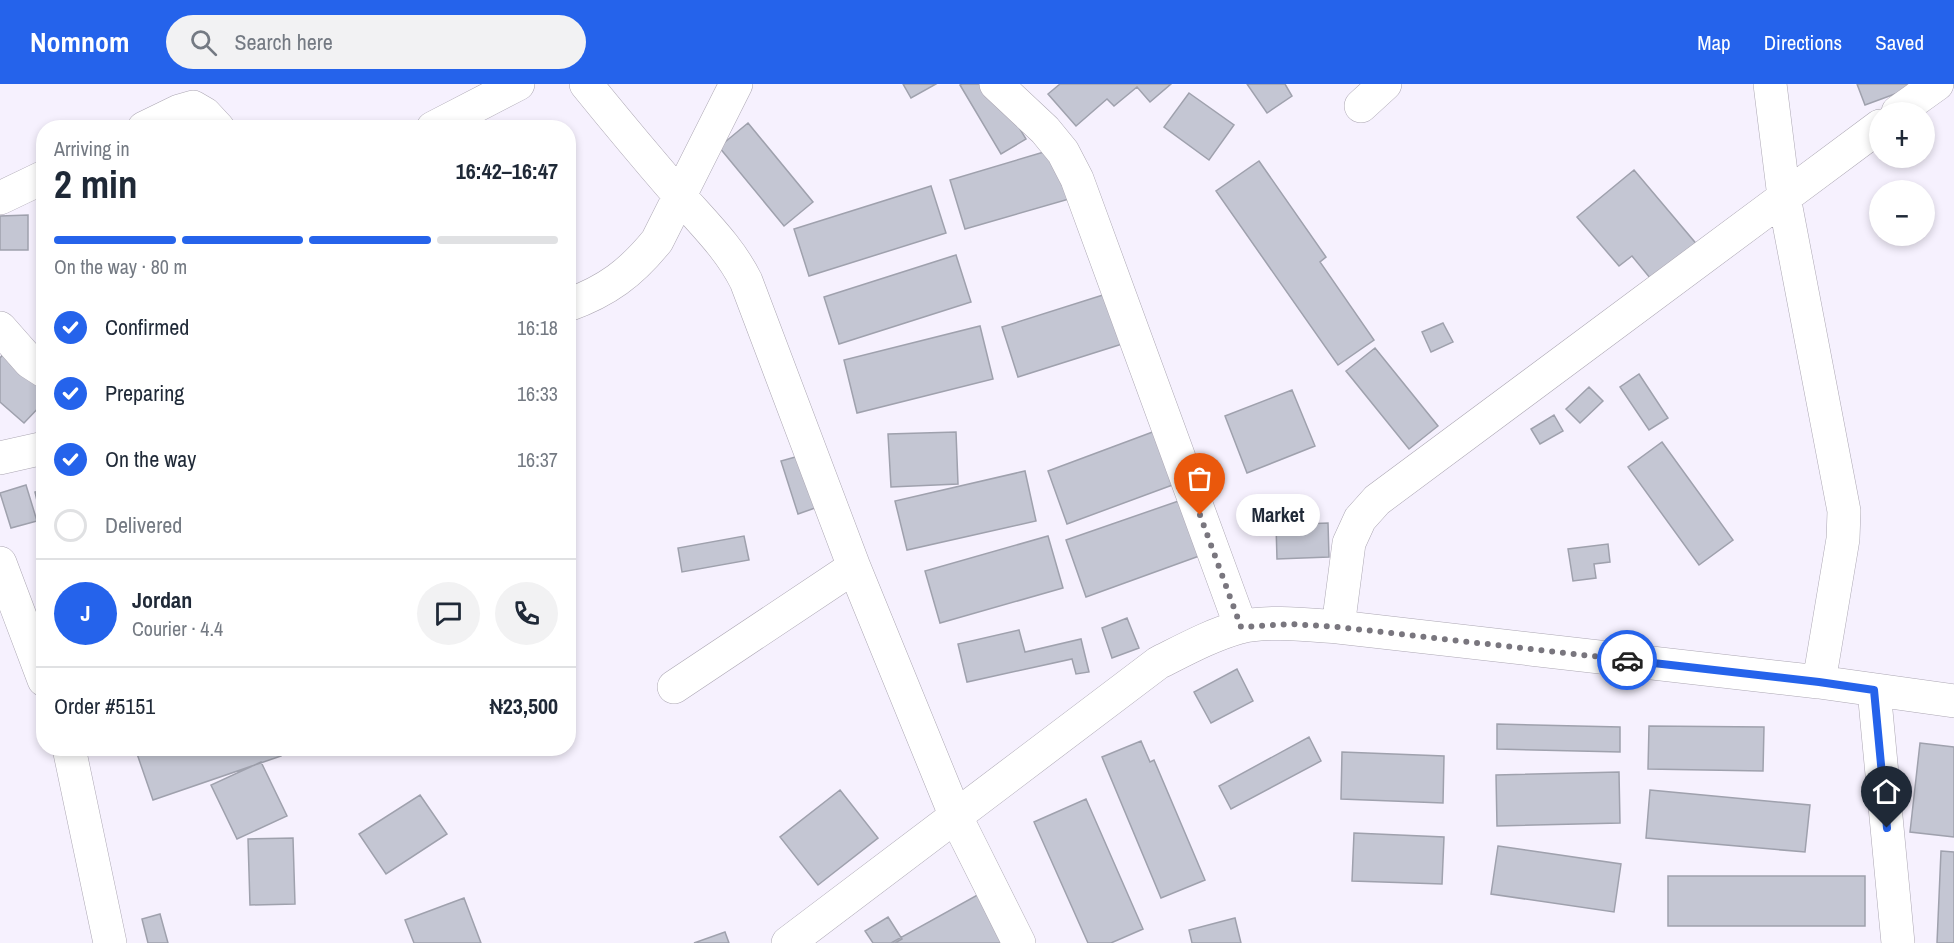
<!DOCTYPE html>
<html lang="en">
<head>
<meta charset="utf-8">
<style>
	:root { --surface:#fff; --page:#f2f2f3; --text:#1f2937; --muted:#747a83; --line:#e0e1e3; --accent:#2563eb }
	body { margin:0; font-family:"Archivo Narrow",sans-serif; background:var(--page); color:var(--text); height:100vh; display:flex; flex-direction:column; font-size:22px; white-space:nowrap }
	* { box-sizing:border-box; margin:0 }
	p { font-size:20px; color:var(--muted) }
	.icon { flex:none; width:33px; height:33px; fill:none; stroke:currentColor; stroke-width:2; stroke-linecap:round; stroke-linejoin:round }
	.map { position:relative; flex:1; overflow:hidden }
	.panel { position:absolute; left:36px; top:36px; width:540px; height:636px; display:flex; flex-direction:column; background:var(--surface); border-radius:24px; box-shadow:0 3px 9px #0003 }
	.panel>* { flex:none }
	.controls { position:absolute; left:1869px; top:18px; display:grid; gap:12px }
	.controls a { display:grid; place-items:center; width:66px; height:66px; border-radius:50%; background:var(--surface); box-shadow:0 3px 9px #0003; font-size:30px }
	.pin { position:absolute; display:grid; place-items:center; width:51px; height:51px; color:#fff; margin:-62px -26px; border-radius:50% 50% 50% 0; rotate:-45deg; box-shadow:0 0 6px #0007 }
	.pin .icon { rotate:45deg }
	.courier { position:absolute; display:grid; place-items:center; width:60px; height:60px; margin:-30px; border:4px solid #2563eb; border-radius:50%; background:#fff; color:#222; box-shadow:0 2px 8px #0007 }
	.bubble { position:absolute; height:42px; border-radius:21px; background:var(--surface); box-shadow:0 3px 9px #0003; font-size:20px; font-weight:700; line-height:42px; text-align:center }
	.headline em { font-style:normal; font-weight:700 }
	.headline div { display:flex; flex-direction:column-reverse }
	.headline { display:flex; align-items:center; justify-content:space-between; height:102px; padding:0 18px }
	h1 { font-size:39px; font-weight:700; line-height:45px }
	.bar { display:grid; grid-template-columns:repeat(4,1fr); gap:9px 6px; align-content:center; height:72px; padding:0 18px }
	.bar i { height:8px; border-radius:4px; background:var(--line) }
	.bar .on { background:var(--accent) }
	.bar p { grid-column:span 4 }
	.line { display:flex; align-items:center; gap:15px; padding:0 18px; border-top:2px solid var(--line) }
	.line div { flex:1 }
	.round { display:grid; place-items:center; flex:none; width:63px; height:63px; border-radius:32px; background:var(--page) }
	ol { padding:0 18px; list-style:none }
	li { display:flex; align-items:center; gap:18px; height:66px }
	li p { margin-inline-start:auto }
	li .icon { padding:6px; border-radius:50%; background:var(--accent); color:#fff; stroke-width:4 }
	li:last-child { color:var(--muted) }
	li i { width:33px; height:33px; border:3px solid var(--line); border-radius:50% }
	header { display:flex; align-items:center; gap:36px; box-sizing:border-box; height:84px; padding:0 30px; background:var(--accent); color:#fff }
	header strong { font-size:28px }
	nav { display:flex; gap:33px; margin-inline-start:auto; font-size:21px }
	.search { width:420px; height:54px; background:var(--page); display:flex; align-items:center; gap:15px; box-sizing:border-box; padding:0 21px; border-radius:33px; color:var(--muted); font-size:22px }
	.map>svg:first-child { display:block }
	.building { fill:#c4c6d3; stroke:#9fa1ad; stroke-width:1.5 }
	.lines { fill:none; stroke-linecap:round; stroke-linejoin:round }
	.minor-casing { stroke:#aca7b3; stroke-width:34 }
	.minor { stroke:#fff; stroke-width:33 }
	.done { stroke:#79767e; stroke-width:6; stroke-dasharray:0 10.8 }
	.route { stroke:#2563eb; stroke-width:8 }
</style>
</head>
<body>
<header>
<strong>Nomnom</strong>
<div class="search"><svg class="icon" aria-label="search" viewBox="0 0 24 24"><circle cx="10" cy="10" r="6"/><path d="M15 15l6 6"/></svg>Search here</div>
<nav><a>Map</a><a>Directions</a><a>Saved</a></nav>
</header>
<div class="map">
<svg width="1954" height="859" viewBox="0 0 1954 859">
	<rect width="100%" height="100%" fill="#f6f1fe"/>
	<path class="building" d="M903,0h33l-25,14z
		M962,0h31l33,55 -25,15 -41,-69z
		M1060,0h111l-21,18 -13,-15 -23,19 -7,-7 -31,27 -28,-32z
		M1247,0h38l7,12 -25,17z
		M1857,0h65l-57,21z
		M1189,9l45,32 -25,35 -45,-33z
		M748,39l65,79 -29,24 -65,-79z
		M1054,65l15,50 -104,30 -15,-49z
		M1259,77l67,96 -6,5 54,78 -36,25 -122,-174z
		M1634,86l65,77 -44,37 -23,-28 -13,10 -42,-49z
		M931,102l15,47 -137,43 -15,-47z
		M28,131v35h-28v-34z
		M956,171l15,47 -132,42 -15,-47z
		M1122,205l16,50 -120,38 -16,-50z
		M1443,239l10,19 -22,10 -9,-20z
		M980,242l13,53 -136,34 -13,-53z
		M10,262l34,30v26l-20,21 -24,-21v-44z
		M1375,264l63,78 -29,23 -63,-78z
		M1639,290l29,44 -19,12 -29,-43z
		M1589,303l14,14 -23,22 -14,-14z
		M1292,306l23,56 -68,27 -22,-57z
		M1554,331l9,16 -23,13 -9,-15z
		M1166,343l20,53 -119,44 -19,-53z
		M956,348l2,52 -67,3 -3,-53z
		M1662,358l71,98 -34,25 -71,-98z
		M799,372l16,52 -17,6 -17,-53z
		M1025,387l11,50 -129,29 -12,-49z
		M26,401l11,36 -26,7 -11,-35z
		M44,406v42l-9,-40z
		M1193,412l20,55 -127,46 -20,-57z
		M1328,439l1,34 -52,2 -1,-34z
		M744,452l5,24 -67,12 -4,-24z
		M1048,452l15,52 -123,35 -15,-52z
		M1608,460l2,18 -16,2 2,14 -23,3 -5,-32z
		M1127,534l12,30 -27,10 -10,-30z
		M1019,546l6,22 56,-13 8,33 -13,2 -4,-15 -105,23 -9,-38z
		M1237,585l16,32 -42,22 -17,-31z
		M1497,640l123,3v25l-123,-3z
		M1649,642l115,1 -1,44 -115,-2z
		M1309,653l12,24 -90,48 -12,-23z
		M1141,657l9,21 4,-2 51,120 -44,18 -59,-141z
		M1920,659l34,4v90l-44,-5z
		M135,664h144l2,8 -128,44z
		M1342,668l102,4 -1,47 -102,-4z
		M261,678l26,54 -50,23 -26,-54z
		M1619,688l1,51 -123,3 -1,-51z
		M840,706l38,48 -60,47 -38,-48z
		M1650,706l160,15 -5,47 -159,-14z
		M420,711l27,39 -61,40 -27,-40z
		M1086,715l57,130 -32,14h-23l-54,-121z
		M1354,749l90,4 -2,47 -90,-3z
		M293,754l2,66 -45,1 -2,-66z
		M1498,762l123,18 -7,48 -123,-18z
		M1941,767l13,1v91h-17z
		M1668,792h197v50h-197z
		M981,809l28,50h-118z
		M981,809l28,50h-118z
		M464,814l17,45h-67l-9,-23z
		M464,814l17,45h-67l-9,-23z
		M160,830l8,29h-20l-6,-24z
		M160,830l8,29h-20l-6,-24z
		M888,833l14,22 -7,4h-22l-8,-12z
		M888,833l14,22 -7,4h-22l-8,-12z
		M1235,834l6,25h-49l-3,-13z
		M1235,834l6,25h-49l-3,-13z
		M725,848l4,11h-35z
		M725,848l4,11h-35z"/>
	<g class="lines">
		<defs>
			<path id="minor" d="M586,0c30,37 61,74 92,110 25,29 51,53 68,87l108,286 102,250 63,126
				M996,0l49,46 18,22 14,27 164,448
				M1770,0l14,113 60,314 -1,28 -24,143
				M1361,22l24,-22
				M1898,28l39,-28
				M144,44l35,-17 14,-4 12,7 13,14
				M433,44l85,-44
				M0,114l44,-21
				M568,221c39,-14 63,-32 89,-64l79,-157
				M0,244l30,34 14,9
				M0,374l44,-10
				M0,479l44,117
				M1338,543l11,-84 11,-24 17,-19 503,-374
				M674,603l180,-120
				M1874,606l24,253
				M69,664l41,195
				M788,859l370,-280c26,-13 53,-28 82,-36 27,-7 70,-2 98,0l481,55 135,19"/>
		</defs>
		<use href="#minor" class="minor-casing"/>
		<use href="#minor" class="minor"/>
	</g>
	<g class="lines">
		<path class="done" d="M1200,431l41,112 50,-3 47,3 289,33"/>
		<path class="route" d="M1627,576l192,22 55,8 13,138"/>
	</g>
</svg>
<div class="controls">
<a>+</a>
<a>−</a>
</div>
<div class="pin" style="left:1200px;top:431px;background:#ea580c"><svg class="icon" aria-label="bag" viewBox="0 0 24 24"><path d="M5 8h14l-1 12H6zM9 8a3 3 0 0 1 6 0"/></svg></div>
<div class="pin" style="left:1887px;top:744px;background:#1f2937"><svg class="icon" aria-label="home" viewBox="0 0 24 24"><path d="M3 11l9-7 9 7M6 9v11h12V9"/></svg></div>
<div class="courier" style="left:1627px;top:576px"><svg class="icon" aria-label="car" viewBox="0 0 24 24"><path d="M5 17H2v-5l4-1 3-4h7l3 4 3 1v5h-3M9 17h6M6 11h13"/><circle cx="7" cy="17" r="2"/><circle cx="17" cy="17" r="2"/></svg></div>
<div class="bubble" style="left:1236px;top:410px;width:84px">Market</div>
<section class="panel">
<div class="headline"><div><h1>2 min</h1><p>Arriving in</p></div><em>16:42–16:47</em></div>
<div class="bar"><i class="on"></i><i class="on"></i><i class="on"></i><i></i><p>On the way · 80 m</p></div>
<ol>
<li><svg class="icon" aria-label="check" viewBox="0 0 24 24"><path d="M5 12l5 5 9-10"/></svg>Confirmed<p>16:18</p></li>
<li><svg class="icon" aria-label="check" viewBox="0 0 24 24"><path d="M5 12l5 5 9-10"/></svg>Preparing<p>16:33</p></li>
<li><svg class="icon" aria-label="check" viewBox="0 0 24 24"><path d="M5 12l5 5 9-10"/></svg>On the way<p>16:37</p></li>
<li><i></i>Delivered</li>
</ol>
<div class="line" style="height:108px"><b class="round" style="background:var(--accent);color:#fff">J</b><div><b>Jordan</b><p>Courier · 4.4</p></div><a class="round"><svg class="icon" aria-label="chat" viewBox="0 0 24 24"><path d="M4 5h16v11H9l-5 4z"/></svg></a><a class="round"><svg class="icon" aria-label="phone" viewBox="0 0 24 24"><path d="M5 4h4l2 5-3 2q2 4 5 5l2-3 5 2v4C11 20 4 13 5 4z"/></svg></a></div>
<div class="line" style="height:78px"><div>Order #5151</div><b>₦23,500</b></div>
</section>
</div>
</body>
</html>
